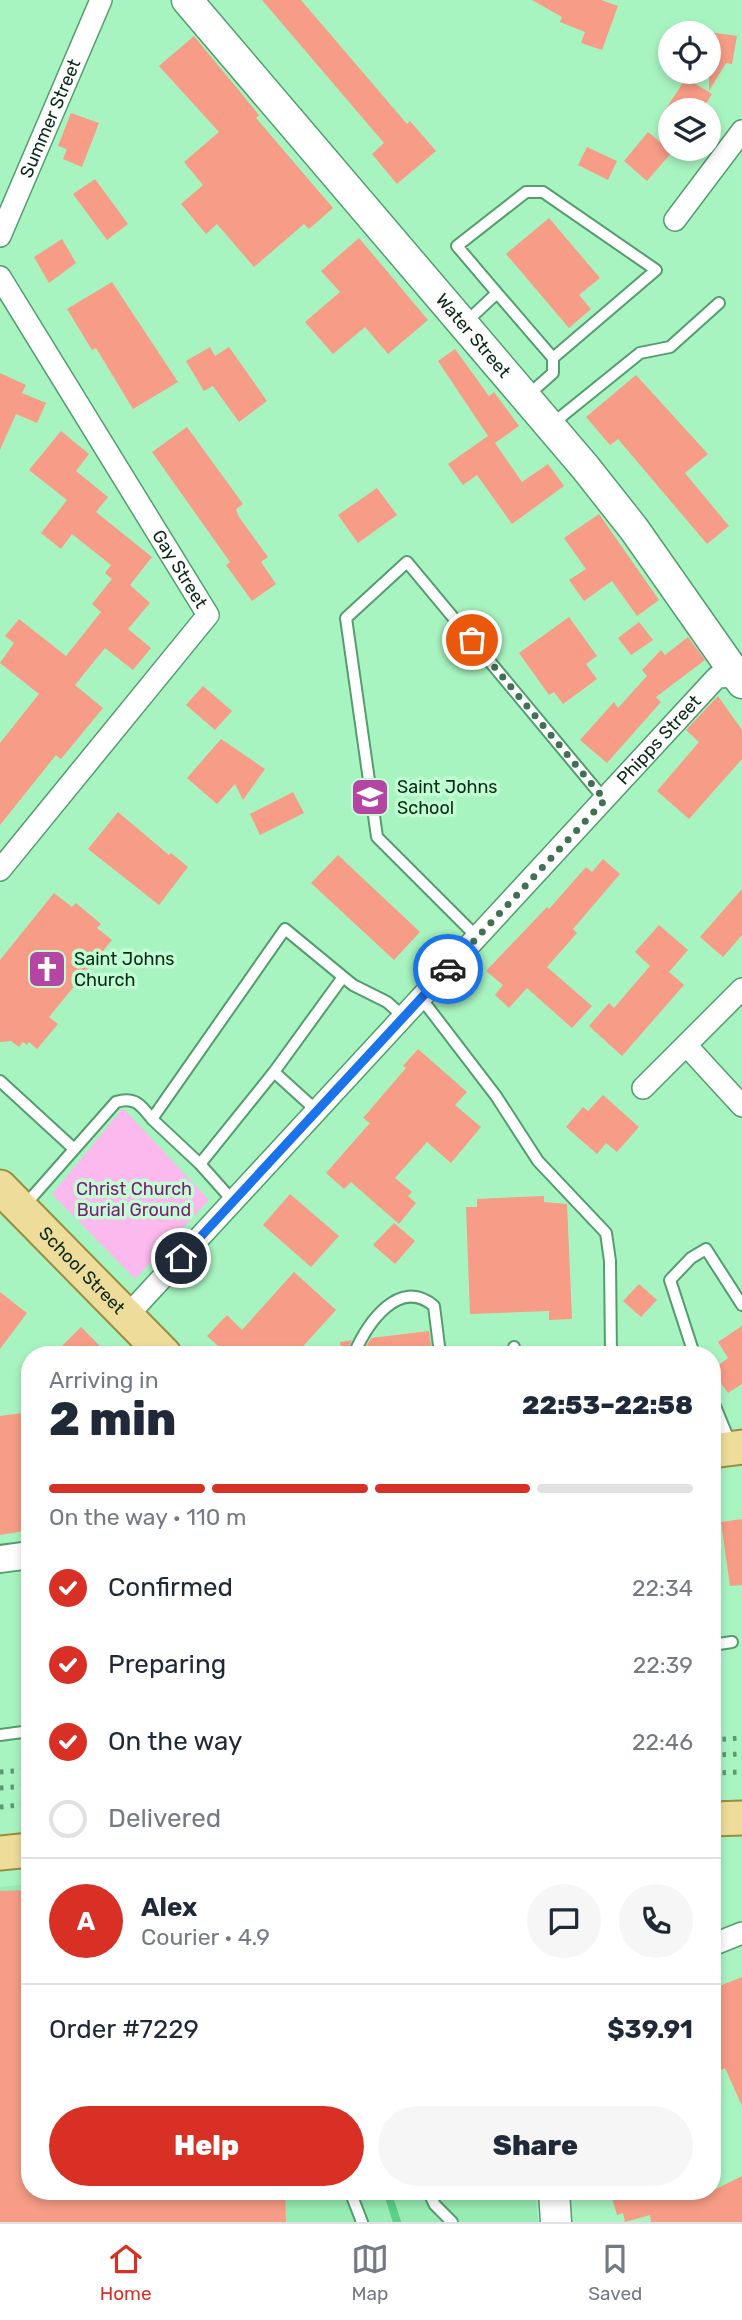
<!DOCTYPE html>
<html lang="en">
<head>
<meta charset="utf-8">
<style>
	:root { --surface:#fff; --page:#f6f6f7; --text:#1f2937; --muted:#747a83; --line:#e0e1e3; --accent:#d93025 }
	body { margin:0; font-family:Rubik,sans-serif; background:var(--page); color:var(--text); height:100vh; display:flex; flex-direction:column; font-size:26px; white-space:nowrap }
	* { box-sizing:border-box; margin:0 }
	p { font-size:23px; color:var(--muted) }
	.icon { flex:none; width:38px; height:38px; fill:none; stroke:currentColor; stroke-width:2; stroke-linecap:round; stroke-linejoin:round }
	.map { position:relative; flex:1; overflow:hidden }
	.details { position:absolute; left:21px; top:1346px; width:700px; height:854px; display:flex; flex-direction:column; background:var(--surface); border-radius:28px; box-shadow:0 4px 10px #0003 }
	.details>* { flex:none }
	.buttons { position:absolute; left:658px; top:21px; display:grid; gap:14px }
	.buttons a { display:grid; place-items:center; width:63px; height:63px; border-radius:50%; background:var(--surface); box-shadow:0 4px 10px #0003; font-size:35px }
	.pin { position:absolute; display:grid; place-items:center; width:60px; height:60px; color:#fff; margin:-30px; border:4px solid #fff; border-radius:50%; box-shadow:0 2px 7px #0007 }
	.courier { position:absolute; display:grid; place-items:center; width:70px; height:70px; margin:-35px; border:5px solid #1a73e8; border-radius:50%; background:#fff; color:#222; box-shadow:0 2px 9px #0007 }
	.summary em { font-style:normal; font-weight:800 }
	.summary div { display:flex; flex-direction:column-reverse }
	.summary { display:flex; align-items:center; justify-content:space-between; height:119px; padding:0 28px }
	h1 { font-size:46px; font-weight:800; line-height:52px }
	.bar { display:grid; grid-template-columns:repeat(4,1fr); gap:10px 7px; align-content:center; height:84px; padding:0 28px }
	.bar i { height:9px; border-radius:5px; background:var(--line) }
	.bar .on { background:var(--accent) }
	.bar p { grid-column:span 4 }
	.line { display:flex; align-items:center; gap:18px; padding:0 28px; border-top:2px solid var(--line) }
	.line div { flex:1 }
	.round { display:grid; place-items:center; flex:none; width:74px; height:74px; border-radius:37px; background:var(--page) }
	ol { padding:0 28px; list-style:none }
	li { display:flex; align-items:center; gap:21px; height:77px }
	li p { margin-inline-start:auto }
	li .icon { padding:7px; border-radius:50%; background:var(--accent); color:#fff; stroke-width:4 }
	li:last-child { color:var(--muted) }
	li i { width:38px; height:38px; border:4px solid var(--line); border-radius:50% }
	.cta { display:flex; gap:14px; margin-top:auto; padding:14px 28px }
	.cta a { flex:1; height:80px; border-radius:42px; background:var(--accent); color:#fff; font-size:28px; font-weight:800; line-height:80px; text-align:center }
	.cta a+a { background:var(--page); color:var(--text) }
	.dock { display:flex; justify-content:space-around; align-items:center; height:98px; border-top:2px solid var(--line); background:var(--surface); font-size:19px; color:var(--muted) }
	.dock a { display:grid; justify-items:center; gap:4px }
	.dock .on { color:var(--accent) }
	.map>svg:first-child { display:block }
	.built { fill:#97ecb3 }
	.green { fill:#fbb9ed }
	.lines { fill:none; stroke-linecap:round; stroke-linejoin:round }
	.stream { stroke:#5ece89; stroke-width:8 }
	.building { fill:#f79c86 }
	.service-casing { stroke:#539d6e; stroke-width:14 }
	.minor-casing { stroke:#539d6e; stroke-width:24 }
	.tertiary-casing { stroke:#539d6e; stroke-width:30 }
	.secondary-casing { stroke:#539d6e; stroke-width:33 }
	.primary-casing { stroke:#978f40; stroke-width:37 }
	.service { stroke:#fff; stroke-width:10 }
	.minor { stroke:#fff; stroke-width:21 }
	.tertiary { stroke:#fff; stroke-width:26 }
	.secondary { stroke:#fff; stroke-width:30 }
	.primary { stroke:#eedc9a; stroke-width:33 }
	.rail { stroke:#5f9772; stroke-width:5; stroke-dasharray:3.5 7; stroke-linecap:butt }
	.done { stroke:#417152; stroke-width:7; stroke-dasharray:0 12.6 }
	.route { stroke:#1a73e8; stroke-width:9 }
	.labels { text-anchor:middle; stroke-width:7; stroke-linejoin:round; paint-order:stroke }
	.street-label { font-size:18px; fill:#0a2a17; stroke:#c1fed3 }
	.poi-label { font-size:18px; fill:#0a2a17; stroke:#c1fed3; text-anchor:start }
	.park-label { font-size:18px; fill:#851a78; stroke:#c1fed3 }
</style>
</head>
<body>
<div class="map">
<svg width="742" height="2222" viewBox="0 0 742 2222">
	<rect width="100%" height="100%" fill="#a8f4c0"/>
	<path class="built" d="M30,1884v307h505l3,31h-538v-335z"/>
	<path class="green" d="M123,1108l86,92 -74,79 -83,-85z"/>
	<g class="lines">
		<path class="stream" d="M387,2191l10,31"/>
	</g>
	<path class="building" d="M262,0h39l106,124 3,-3 26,30 -39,33 -25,-30 12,-11z
		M532,0h69l17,6 -16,44 -21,-7 4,-11 -25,-10 2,-5z
		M709,32l28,4 -5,28 -6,-1 -17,28z
		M194,36l65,79 -3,3 77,90 -24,21 -5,-5 -50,43 -37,-43 -11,10 -25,-30 22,-19 -19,-23 35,-30 -60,-66z
		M686,78l26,16 -10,16h-37z
		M71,113l28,10 -17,44 -19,-8 4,-10 -9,-3z
		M648,132l24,20 -25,29 -23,-20z
		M587,147l30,14 -9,19 -30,-15z
		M95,179l33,45 -21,16 -34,-46z
		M549,218l51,60 -21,17 12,14 -22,19 -63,-74z
		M359,238l69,82 -40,34 -23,-27 -32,27 -28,-32 35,-30 -19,-21z
		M62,239l14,24 -27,20 -15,-26z
		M112,282l66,100 -45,27 -37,-61 -4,2 -25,-41z
		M210,347l5,9 14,-9 38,54 -28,21 -26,-36 -9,5 -18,-30z
		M455,349l34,47 5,-4 25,34 -24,17 27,39 26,-18 16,22 -52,38 -35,-49 -14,10 -15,-21 40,-28 -50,-75z
		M0,373l26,12 -4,8 24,10 -9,20 -21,-9 -16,36z
		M636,375l72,79 -23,19 44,53 -22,18 -89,-105 -8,6 -24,-28z
		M187,427l56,77 -7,5 3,8 29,40 -7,5 15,22 -24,17 -26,-36 4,-3 -78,-110z
		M61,431l28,23 -13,17 32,26 -12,15 56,45 -22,28 20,18 -22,26 23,19 -18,22 -28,-22 -30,37 28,23 -42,51 -5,-4 -56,70v-82l39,-49 -39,-31 14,-20 -9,-7 14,-17 47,37 35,-44 -9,-8 20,-25 -7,-6 6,-8 -39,-31 -11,15 -20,-16 26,-33 -38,-30z
		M377,488l20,27 -39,28 -20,-28z
		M599,514l60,86 -22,16 -25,-35 -28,20 -15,-21 17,-11 -22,-31z
		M569,617l28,39 -11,8 11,15 -34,25 -9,-12 -5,3 -30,-42z
		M639,622l14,18 -22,15 -13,-17z
		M688,637l17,23 -49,37 5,5 -54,61 -27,-23 34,-38 4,6 29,-32 -5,-6 19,-20 4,5z
		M203,686l29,25 -17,19 -29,-25z
		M718,696l24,34v29l-53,60 -32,-28 42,-49 -13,-12z
		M221,739l44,30 -22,31 -8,-16 -18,20 -30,-26z
		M293,792l11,21 -44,22 -10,-21z
		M118,812l51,43 2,-2 17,14 -29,38 -71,-56z
		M338,855l82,77 -26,28 -83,-77z
		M603,859l17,15 -47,55 4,4 -30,34 45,39 -20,22 -45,-40 -18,20 -14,-13 8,-10 -17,-14 61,-64 2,2 37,-42 6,5z
		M742,889v46l-19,22 -23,-20z
		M54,893l18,14 4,-4 25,21 -4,4 15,12 -63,77 9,7 -21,25 -8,-7 -2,3 -4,-3 -4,5 -8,-6 -11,1v-82z
		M659,925l29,25 -19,22 15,13 -62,71 -33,-30 20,-23 5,5 36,-42 -15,-14z
		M418,1049l49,43 -12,13 26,22 -30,36 -24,-21 -32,36 17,14 -4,4 8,7 -17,21 -48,-42 -7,7 -18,-16 44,-50 -7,-5 43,-50 -3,-2z
		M603,1095l36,32 -22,25 -11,-9 -9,11 -31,-27 17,-20 5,4z
		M290,1194l49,42 -28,31 -48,-42z
		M544,1196v6l23,2 5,115 -23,1v-9l-79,3 -4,-107h11v-8z
		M394,1223l21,18 -20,23 -22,-19z
		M294,1272l42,38 -40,44h-69l-20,-18 20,-21 15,15z
		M639,1284l18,16 -16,17 -18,-16z
		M0,1292l27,21 -27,36z
		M742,1326v58l-14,9 -16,-23 16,-12 -10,-16z
		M81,1327l27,27h-54z
		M429,1331l3,23h-70l9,-16z
		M352,1340l-6,14h-5l-1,-12z
		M30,1412v118l-30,5v-119z
		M742,1519v66l-12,1 -9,-64z
		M30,1890v301h255l1,31h-286v-331z
		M742,1977v129l-17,-38 -13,6v-85z
		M742,2176v46h-91l-1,-7 -25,7 -2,-9 -6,2 -7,-24h102z"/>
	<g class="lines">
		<defs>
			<path id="service" d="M497,293l-40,-47 69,-54h17l113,78 -103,88
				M464,324l33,-31 56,65v15l-26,23
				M552,424l88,-71 30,-6 49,-44
				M478,938l-101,-101 -31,-219 61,-56 198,238
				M421,998l75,98 42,65 68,72 4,28 1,93
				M274,1072l43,39
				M0,1081l73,67
				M200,1164l74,-92 69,-95
				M233,1201l-33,-37 -48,-45 133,-190 68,56 34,17 17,15
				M25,1205l91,-103c19,-6 25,3 36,17
				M514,1347v7
				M354,1354c13,-30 45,-78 80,-48l6,48
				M694,1354l-24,-74 21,-22 15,-9 36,56
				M712,1399l19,46
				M712,1581h1
				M712,1645l20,-3
				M0,1735l30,-4
				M350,2191l12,31
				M428,2191l7,14 17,17"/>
			<g id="minor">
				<path d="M675,220l67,-89"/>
				<path id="s1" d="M0,236l101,-236"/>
				<path id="s2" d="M0,277l208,338 -208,255"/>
				<path d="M686,1045l56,61"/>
				<path d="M643,1088l99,-99"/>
				<path id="s3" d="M127,1316l590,-639 25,-1"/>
				<path d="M712,1945l30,-12"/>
			</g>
			<path id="tertiary" d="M0,1559l30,-4"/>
			<g id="secondary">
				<path id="s4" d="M187,0l398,467 49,62 108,154"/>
				<path d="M554,2191l2,31"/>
			</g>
			<g id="primary">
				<path id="s5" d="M0,1187l164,167"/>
				<path d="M712,1451l30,-4"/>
				<path d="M712,1819l30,-1"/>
				<path d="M0,1853l30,-3"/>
			</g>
		</defs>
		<use href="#service" class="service-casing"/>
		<use href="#minor" class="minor-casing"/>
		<use href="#tertiary" class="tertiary-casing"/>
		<use href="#secondary" class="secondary-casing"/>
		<use href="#primary" class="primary-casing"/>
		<use href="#service" class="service"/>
		<use href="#minor" class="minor"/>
		<use href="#tertiary" class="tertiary"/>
		<use href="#secondary" class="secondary"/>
		<use href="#primary" class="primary"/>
		<path class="rail" d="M712,1740l30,-2
			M712,1755l30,-1
			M0,1772l30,-2
			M712,1773l30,-1
			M0,1788l30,-2
			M0,1807l30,-3"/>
	</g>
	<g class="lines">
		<path class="done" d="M448,969l157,-169 -133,-160"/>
		<path class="route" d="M181,1258l267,-289"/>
	</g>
	<defs>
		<symbol id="school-square" viewBox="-11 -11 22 22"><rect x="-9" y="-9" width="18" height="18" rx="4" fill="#b445a3" stroke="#c1fed3"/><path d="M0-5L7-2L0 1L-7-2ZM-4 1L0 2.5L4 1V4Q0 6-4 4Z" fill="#fff"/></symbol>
		<symbol id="church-square" viewBox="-11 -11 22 22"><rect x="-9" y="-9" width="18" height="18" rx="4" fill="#b445a3" stroke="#c1fed3"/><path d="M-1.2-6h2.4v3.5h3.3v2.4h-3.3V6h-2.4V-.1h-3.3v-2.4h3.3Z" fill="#fff"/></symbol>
	</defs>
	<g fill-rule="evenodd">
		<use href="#school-square" x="348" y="775" width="44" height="44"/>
		<use href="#church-square" x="25" y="947" width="44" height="44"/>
	</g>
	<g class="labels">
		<g class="street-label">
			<text dy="6" stroke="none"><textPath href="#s1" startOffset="128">Summer Street</textPath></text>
			<text dy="6" stroke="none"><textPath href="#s4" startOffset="441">Water Street</textPath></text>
			<text dy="6" stroke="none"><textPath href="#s2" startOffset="343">Gay Street</textPath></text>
			<text dy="6" stroke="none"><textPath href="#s3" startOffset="784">Phipps Street</textPath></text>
			<text dy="6" stroke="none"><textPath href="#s5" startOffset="117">School Street</textPath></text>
		</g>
		<g class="poi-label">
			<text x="397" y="793">Saint Johns<tspan x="397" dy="21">School</tspan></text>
			<text x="74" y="965">Saint Johns<tspan x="74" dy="21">Church</tspan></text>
		</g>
		<g class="park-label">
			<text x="134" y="1195">Christ Church<tspan x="134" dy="21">Burial Ground</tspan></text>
		</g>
	</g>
</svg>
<div class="buttons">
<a><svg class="icon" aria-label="locate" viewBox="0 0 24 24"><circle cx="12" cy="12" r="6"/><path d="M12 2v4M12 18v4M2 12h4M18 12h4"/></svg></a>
<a><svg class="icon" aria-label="layers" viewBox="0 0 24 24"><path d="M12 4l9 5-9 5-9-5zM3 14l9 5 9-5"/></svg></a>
</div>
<div class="pin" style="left:472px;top:640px;background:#ea580c"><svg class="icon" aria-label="bag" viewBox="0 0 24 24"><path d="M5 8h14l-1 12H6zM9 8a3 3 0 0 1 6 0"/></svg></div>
<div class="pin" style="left:181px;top:1258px;background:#1f2937"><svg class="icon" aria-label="home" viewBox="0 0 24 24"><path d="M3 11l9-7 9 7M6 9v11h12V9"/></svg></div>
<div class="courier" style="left:448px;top:969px"><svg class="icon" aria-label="car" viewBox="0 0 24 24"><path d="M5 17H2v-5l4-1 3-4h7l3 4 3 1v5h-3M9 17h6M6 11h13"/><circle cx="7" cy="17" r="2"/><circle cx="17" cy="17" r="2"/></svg></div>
<section class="details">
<div class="summary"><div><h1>2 min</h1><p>Arriving in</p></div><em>22:53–22:58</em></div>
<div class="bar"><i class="on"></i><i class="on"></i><i class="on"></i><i></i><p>On the way · 110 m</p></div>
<ol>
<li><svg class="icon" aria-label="check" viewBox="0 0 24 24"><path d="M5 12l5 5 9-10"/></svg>Confirmed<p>22:34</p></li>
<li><svg class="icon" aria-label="check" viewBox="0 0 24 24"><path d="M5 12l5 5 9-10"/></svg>Preparing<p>22:39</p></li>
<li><svg class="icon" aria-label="check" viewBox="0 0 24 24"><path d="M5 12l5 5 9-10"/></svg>On the way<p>22:46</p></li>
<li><i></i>Delivered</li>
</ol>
<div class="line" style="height:126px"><b class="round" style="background:var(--accent);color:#fff">A</b><div><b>Alex</b><p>Courier · 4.9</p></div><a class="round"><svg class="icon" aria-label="chat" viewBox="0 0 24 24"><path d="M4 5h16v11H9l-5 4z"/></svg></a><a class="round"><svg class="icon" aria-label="phone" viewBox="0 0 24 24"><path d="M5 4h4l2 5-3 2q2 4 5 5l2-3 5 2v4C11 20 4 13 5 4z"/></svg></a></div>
<div class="line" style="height:91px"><div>Order #7229</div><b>$39.91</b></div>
<div class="cta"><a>Help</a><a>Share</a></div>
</section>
</div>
<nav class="dock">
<a class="on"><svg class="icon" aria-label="home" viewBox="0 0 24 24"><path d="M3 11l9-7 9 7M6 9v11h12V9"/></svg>Home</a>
<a><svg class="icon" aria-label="map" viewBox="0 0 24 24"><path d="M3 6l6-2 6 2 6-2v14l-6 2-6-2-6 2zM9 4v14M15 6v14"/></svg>Map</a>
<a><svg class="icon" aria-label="saved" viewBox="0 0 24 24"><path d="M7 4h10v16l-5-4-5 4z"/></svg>Saved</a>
</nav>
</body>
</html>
